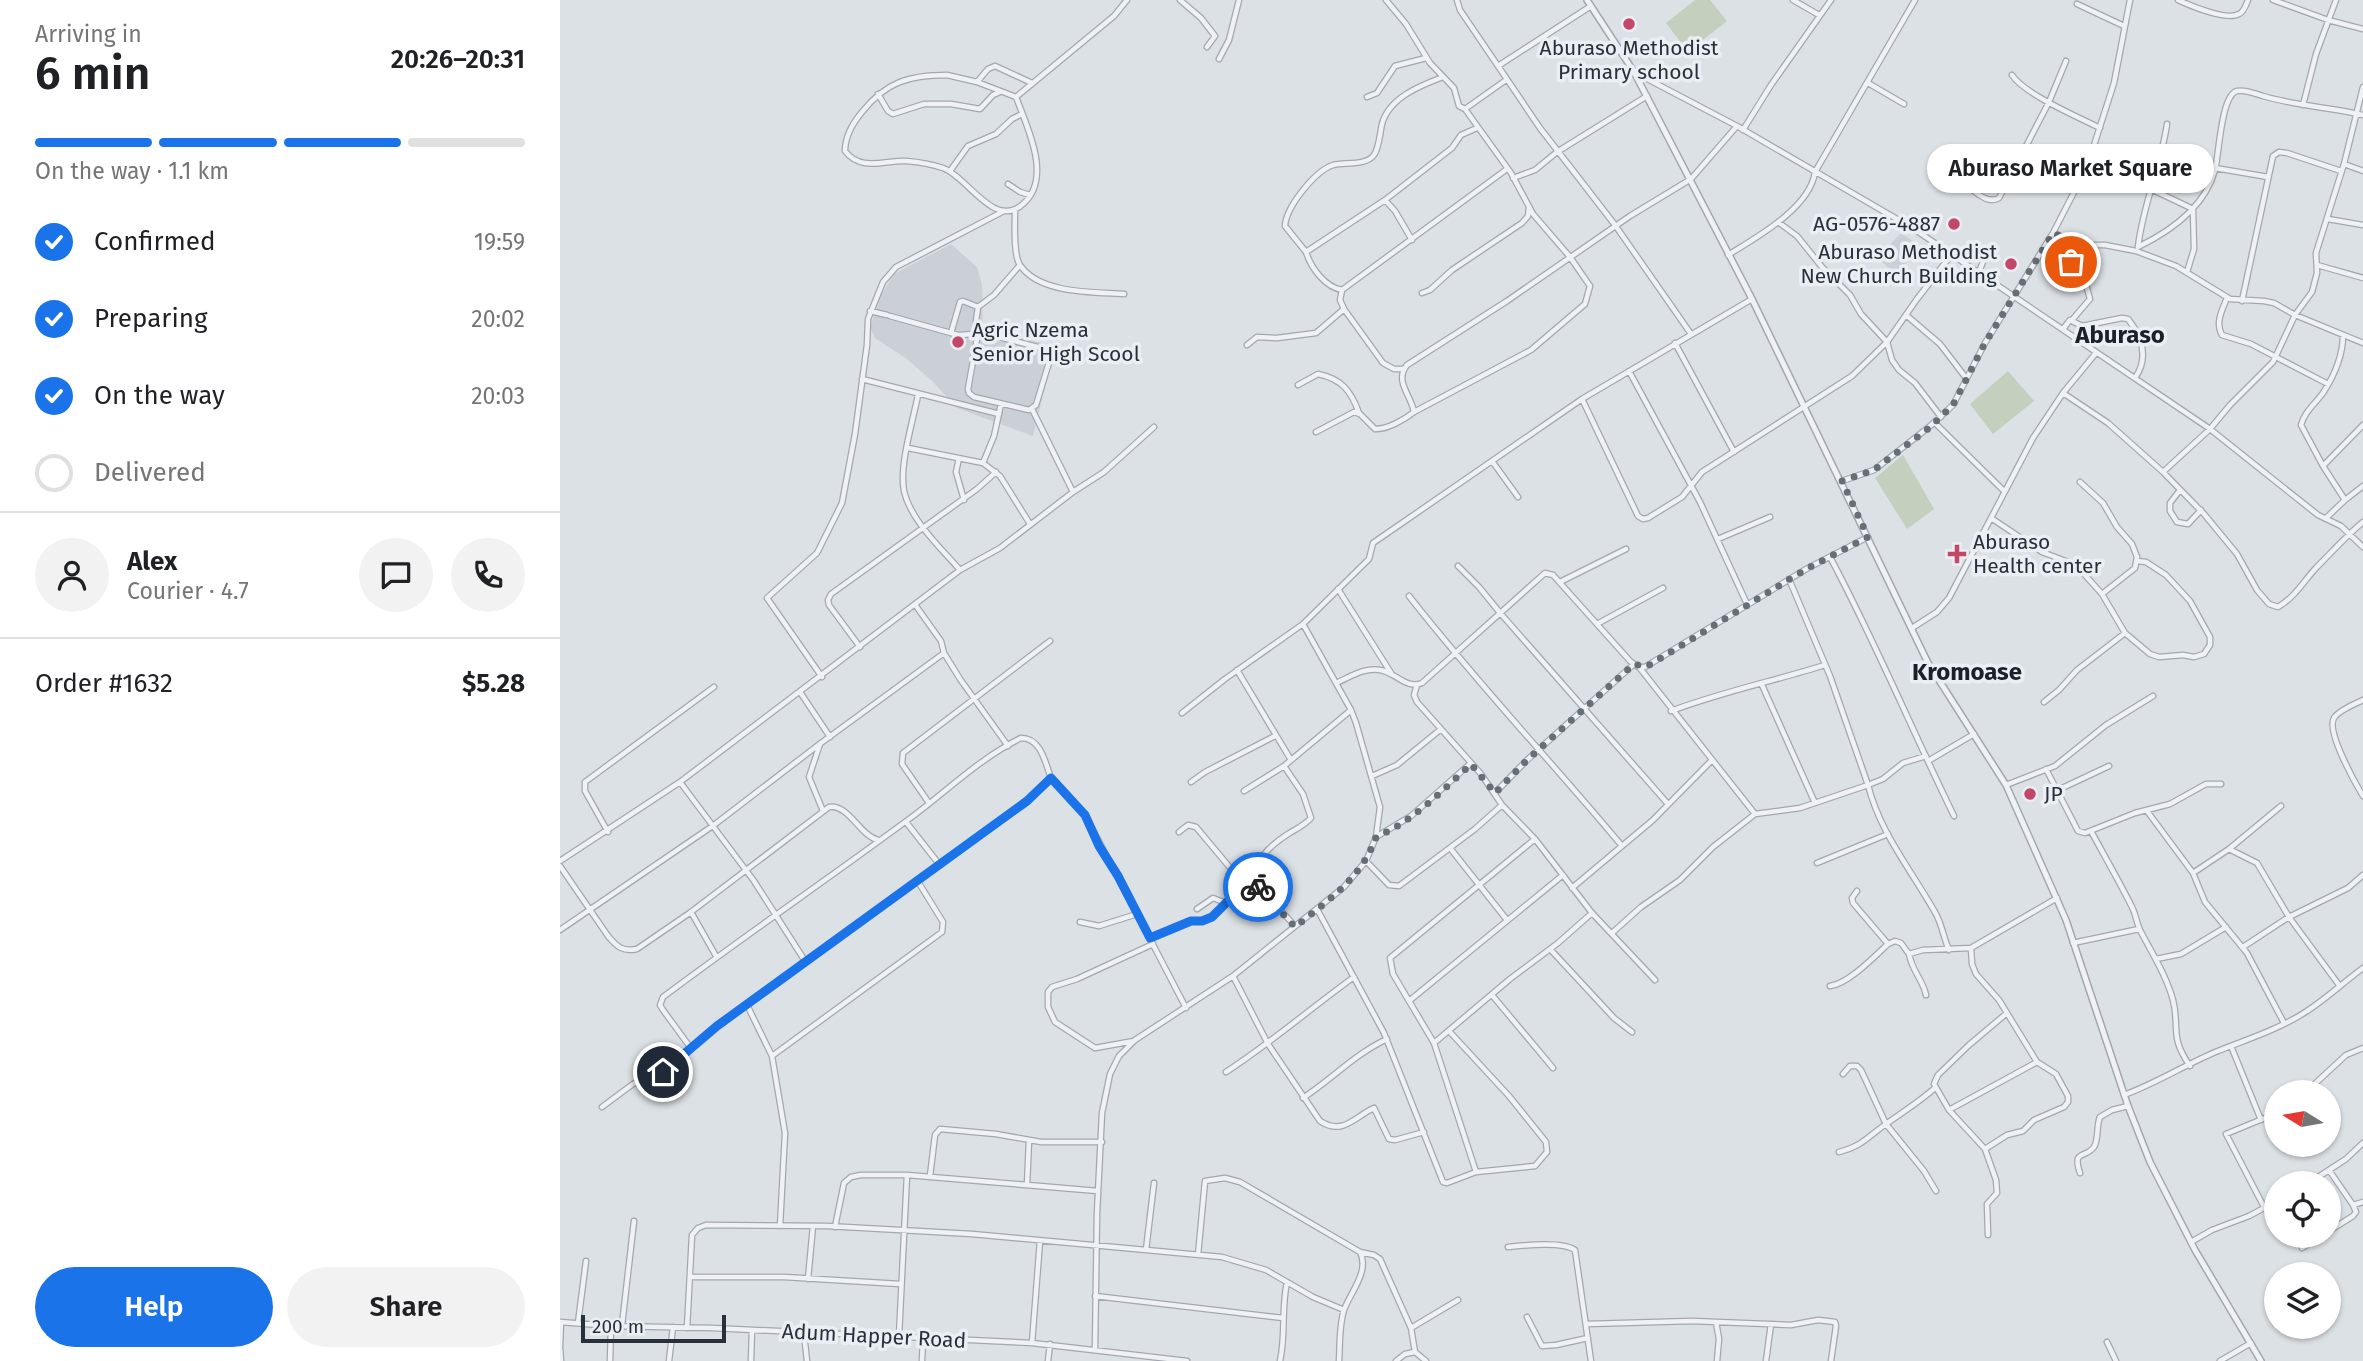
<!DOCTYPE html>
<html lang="en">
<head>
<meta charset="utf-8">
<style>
	:root { --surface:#fff; --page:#f2f2f2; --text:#202124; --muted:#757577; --line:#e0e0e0; --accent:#1a73e8 }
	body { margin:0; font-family:"Fira Sans",sans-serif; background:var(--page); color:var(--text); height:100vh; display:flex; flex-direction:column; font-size:26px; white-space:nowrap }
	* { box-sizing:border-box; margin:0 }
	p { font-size:23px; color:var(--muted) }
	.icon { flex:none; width:38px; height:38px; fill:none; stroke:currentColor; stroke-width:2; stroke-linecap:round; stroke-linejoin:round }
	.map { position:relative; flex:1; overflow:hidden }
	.sheet { display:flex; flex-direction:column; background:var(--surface); width:560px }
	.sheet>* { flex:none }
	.needle { width:46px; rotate:281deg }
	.controls { position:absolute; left:1704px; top:1080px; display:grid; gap:14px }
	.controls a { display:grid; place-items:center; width:77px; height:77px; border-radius:50%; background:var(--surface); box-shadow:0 2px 5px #0004; font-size:35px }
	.scale { position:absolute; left:21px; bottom:18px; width:145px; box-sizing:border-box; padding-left:7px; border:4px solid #27303b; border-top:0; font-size:19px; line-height:24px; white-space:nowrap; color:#27303b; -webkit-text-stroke:5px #ebeff3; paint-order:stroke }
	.pin { position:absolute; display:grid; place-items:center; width:60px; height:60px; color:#fff; margin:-30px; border:4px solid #fff; border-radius:50%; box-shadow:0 2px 7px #0007 }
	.courier { position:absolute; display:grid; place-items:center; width:70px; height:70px; margin:-35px; border:5px solid #1a73e8; border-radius:50%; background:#fff; color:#222; box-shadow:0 2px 9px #0007 }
	.bubble { position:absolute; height:49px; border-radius:24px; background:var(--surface); box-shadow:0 2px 5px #0004; font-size:23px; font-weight:600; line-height:49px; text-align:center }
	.overview em { font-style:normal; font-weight:600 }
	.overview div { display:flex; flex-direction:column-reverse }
	.overview { display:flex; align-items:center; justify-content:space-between; height:119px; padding:0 35px }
	h1 { font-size:46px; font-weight:600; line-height:52px }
	.bar { display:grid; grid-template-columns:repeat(4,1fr); gap:10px 7px; align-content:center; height:84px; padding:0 35px }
	.bar i { height:9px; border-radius:5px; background:var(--line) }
	.bar .on { background:var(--accent) }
	.bar p { grid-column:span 4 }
	.line { display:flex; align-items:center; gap:18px; padding:0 35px; border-top:2px solid var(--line) }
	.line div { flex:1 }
	.round { display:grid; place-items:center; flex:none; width:74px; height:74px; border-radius:37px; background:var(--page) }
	ol { padding:0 35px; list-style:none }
	li { display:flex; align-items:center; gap:21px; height:77px }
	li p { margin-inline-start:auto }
	li .icon { padding:7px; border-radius:50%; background:var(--accent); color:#fff; stroke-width:4 }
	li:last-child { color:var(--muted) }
	li i { width:38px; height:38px; border:4px solid var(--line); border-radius:50% }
	.button { display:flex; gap:14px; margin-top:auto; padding:14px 35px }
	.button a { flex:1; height:80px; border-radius:42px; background:var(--accent); color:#fff; font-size:28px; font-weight:600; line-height:80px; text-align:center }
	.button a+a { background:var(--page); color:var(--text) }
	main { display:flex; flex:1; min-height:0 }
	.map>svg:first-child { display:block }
	.built { fill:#cbd0d7 }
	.green { fill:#c4cfbe }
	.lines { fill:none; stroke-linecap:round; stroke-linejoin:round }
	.minor-casing { stroke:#a2a8af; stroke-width:7 }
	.tertiary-casing { stroke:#a2a8af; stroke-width:8 }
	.minor { stroke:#eff1f4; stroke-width:4.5 }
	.tertiary { stroke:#eff1f4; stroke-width:5 }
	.done { stroke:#666e76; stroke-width:7; stroke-dasharray:0 12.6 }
	.route { stroke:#1a73e8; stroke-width:9 }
	.poi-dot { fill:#c34867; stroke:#ebeff3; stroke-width:2.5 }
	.labels { text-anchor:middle; stroke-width:7; stroke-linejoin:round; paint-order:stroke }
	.poi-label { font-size:21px; fill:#27303b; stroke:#ebeff3; text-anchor:start }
	.street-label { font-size:21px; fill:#27303b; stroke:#ebeff3 }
	.quarter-label { font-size:24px; font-weight:bold; fill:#1a212b; stroke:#ebeff3 }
</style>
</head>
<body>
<main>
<section class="sheet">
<div class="overview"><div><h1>6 min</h1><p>Arriving in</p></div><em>20:26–20:31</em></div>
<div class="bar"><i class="on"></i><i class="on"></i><i class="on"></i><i></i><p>On the way · 1.1 km</p></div>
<ol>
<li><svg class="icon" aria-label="check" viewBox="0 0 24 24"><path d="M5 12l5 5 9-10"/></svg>Confirmed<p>19:59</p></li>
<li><svg class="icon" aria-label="check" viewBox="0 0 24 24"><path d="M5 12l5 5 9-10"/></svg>Preparing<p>20:02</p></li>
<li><svg class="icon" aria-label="check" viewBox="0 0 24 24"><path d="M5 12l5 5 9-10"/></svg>On the way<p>20:03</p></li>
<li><i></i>Delivered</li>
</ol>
<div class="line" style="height:126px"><a class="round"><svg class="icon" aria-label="person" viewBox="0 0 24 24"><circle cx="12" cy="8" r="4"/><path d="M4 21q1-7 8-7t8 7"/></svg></a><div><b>Alex</b><p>Courier · 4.7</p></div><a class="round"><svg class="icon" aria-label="chat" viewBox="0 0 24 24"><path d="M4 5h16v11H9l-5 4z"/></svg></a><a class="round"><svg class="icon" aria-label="phone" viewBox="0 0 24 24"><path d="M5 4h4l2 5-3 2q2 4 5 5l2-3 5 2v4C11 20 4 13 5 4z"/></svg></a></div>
<div class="line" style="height:91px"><div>Order #1632</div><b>$5.28</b></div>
<div class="button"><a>Help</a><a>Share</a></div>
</section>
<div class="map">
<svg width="1803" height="1361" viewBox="0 0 1803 1361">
	<rect width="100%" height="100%" fill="#dce1e5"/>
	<path class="built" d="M1341,233l20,14 -25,27 -19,-16z
		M391,244l26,23 5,17 1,45 67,16 2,13 -19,78 -76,-28 -25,-27 -25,-22 -32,-21 -5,-10 11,-33 13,-21z
		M1503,266l13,5 -12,21 -12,-7z"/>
	<path class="green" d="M1135,0h15l17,21 -39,31 -22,-29z
		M1448,371l26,30 -41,33 -23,-30z
		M1343,455l31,54 -27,20 -32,-51z"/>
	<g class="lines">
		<defs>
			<path id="minor" d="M620,0l21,18 14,18 -8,11
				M826,0l20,24 24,39 24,25 5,18 6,3 46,64 22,41 37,43 20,29 -5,18 -54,46 -117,62
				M897,0l3,10 80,118 75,97 76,109
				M1233,0l26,15
				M1618,0c13,6 49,21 61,14 5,-2 7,-9 9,-14
				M1713,0l55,20 35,9
				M1517,4l47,22
				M659,59l10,-19 10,-40
				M938,66l93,-60
				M1074,72l103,54 177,103 296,200 108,86 23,11 22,21
				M387,75l30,7 39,15c11,30 37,81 7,107 -29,26 -55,-27 -80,-36 -12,-4 -25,-6 -37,-7 -21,-1 -45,11 -61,-10 0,-15 7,-27 17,-39 24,-30 47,-37 85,-37z
				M1452,75c12,19 66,42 88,53
				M417,82l11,-13 7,-3 37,17
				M1308,83l36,21
				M318,94l10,17 5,3 31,-10h27l29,5 13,-14 7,-3
				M456,97l98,-81 13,-16
				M807,97l10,-4 18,-27 31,-8
				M1743,105l13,-51 20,-54
				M905,109l41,-29
				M1183,130l28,-45 60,-85
				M1784,164l19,7
				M1655,168l53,9
				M390,171l18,-25 28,-12 16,-15 10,-5
				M953,178l22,-8 22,-18 90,-56
				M448,184l12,8 10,3
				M1404,184c11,7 23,21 35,14l50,-96 17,-41
				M1591,189l42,20
				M455,210c0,13 -2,45 5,55 19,29 74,27 104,29
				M1768,219l35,6
				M1218,222l19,14 25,31 28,28 11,19 26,28 5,18 7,10 16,13 26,34
				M1493,233l29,12h23l31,6 40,15 54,33 34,2 10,2 21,12 68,28
				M852,240l-17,-29 -10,-11 67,-52 9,-13 16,-7
				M1578,247c33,-16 67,-40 77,-77 4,-15 6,-75 22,-79 9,-2 18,3 26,5 33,10 67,11 100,19
				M1578,247c5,-43 23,-81 29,-123
				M746,252l-21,-26c1,-19 30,-55 48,-61 12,-3 33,1 41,-10 5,-7 6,-22 8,-31 7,-26 37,-38 61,-47
				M1168,255c29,-18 82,-47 87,-83l100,-172
				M1757,265l46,13
				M1419,272l9,-23
				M1627,272l7,-23 -1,-39
				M782,290c-17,-3 -31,-22 -36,-38l79,-52
				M862,293l8,-3 22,-20 70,-47 6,-7 1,-9
				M1667,298c-5,12 -12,25 -5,37l29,9 77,40
				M1682,301l31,-145 6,-4 8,1 54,18
				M310,311l17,4
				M1346,315l34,29 26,34
				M330,316l68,19c9,0 17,-2 26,-2l65,17 2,6 -15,49 -7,5 -55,-13 -5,-4 -1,-4 10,-56 -2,-12 2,-14 16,-12 26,-30
				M1512,320l18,-21 -8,-29 -11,-8 2,-20
				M1503,329l7,-9 12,6 40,-8 6,1c14,18 21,39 7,59
				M391,333l9,-31 3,-1 15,6
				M1115,343l59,109
				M687,345l10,-8 20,1 39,-5 28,-24
				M843,369h-9l-11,-6 -39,-54 -4,-9 2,-10 165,-121
				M1069,371l71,131 47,102
				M302,379l137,35
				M738,385l20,-11c24,5 33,17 41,39
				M1503,393l45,30 55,49 41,42 33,40 20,36 12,14 9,3c17,-10 25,-25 38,-39 15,-15 30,-32 47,-46
				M358,395c-5,26 -19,70 -14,96 7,30 37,57 56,79
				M1022,399l56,117 5,3 5,-1 34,-21 20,-25 150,-96 35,-34 30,-43 35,-45
				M472,409l41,83
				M1375,423l69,68
				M756,432l38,-20 6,2 15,15c13,0 29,-9 39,-17 -3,-17 -20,-31 -7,-47l100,-64 123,-85 61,-37 46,-53
				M348,448l75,15 17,13 30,48
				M399,458l-3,14 8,28
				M932,461l26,36
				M423,463l11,-27 7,-32
				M1763,466l40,-41
				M1603,472l47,-43 20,-24 43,-43 22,-47 17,-23 5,-19 -1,-20 28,-89 19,-77
				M1282,481l32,-11 55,-43 24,-22 32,-62 68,-110 34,-66 27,-84 16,-83
				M1520,482l23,21 14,24 15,17 5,13 -2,11 -33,26
				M1620,490l-10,13v8l7,11 11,2 13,-14
				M1785,500l18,-14
				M1431,518l51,34 34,13 26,29 23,39 25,21 9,3 24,-2 11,2 10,-3 6,-9v-8l-20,-36 -24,-26 -20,-13 -9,-1
				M1766,518l19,-18 -22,-34 -22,-41c4,-14 14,-21 22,-32 11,-17 20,-38 20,-58
				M1158,539l52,-22
				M1270,557c45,84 82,173 124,259
				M898,566l21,21 22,27 167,190
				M1000,582l66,-33
				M778,589l53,84
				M849,596c67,86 143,166 213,250
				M356,606l25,35 3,12
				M1037,624l66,-36
				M1352,628l25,-16 12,-14 84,-160 30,-45 33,-40
				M300,647l-31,-42 -1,-5 3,-6 146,-105 19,-17
				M1079,667l116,147
				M677,670l54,90
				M262,677l-55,-79 50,-45 25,-50 13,-69 12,-89 1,-26 15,-37 13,-15 106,-55
				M776,683c14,-6 29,-16 44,-13 15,2 27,20 42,13l123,-110 8,2 77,86 8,6h7l163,-99 60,-31
				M857,685l-3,10 3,7 64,72 21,31 33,34 57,74 63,67
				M1202,685l53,118
				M240,692l30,45
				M1803,700c-8,4 -24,10 -29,18 -8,13 21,65 29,78
				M1484,702l15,-12 18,-20 48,-37
				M1111,711c50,-19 103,-30 154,-46
				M622,713l43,-34 78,-55 66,-65 4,-16 209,-144 170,-100
				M260,744l-11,33 14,34
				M1366,756l-23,7 -20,16 -15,6c12,48 44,86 68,129 6,11 8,25 13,36
				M1368,761l46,-27
				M724,766l19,28 8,24c-6,7 -15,11 -23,16 -22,14 -29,25 -39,47l13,9 33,36
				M1486,769l32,62 7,2 50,-20 35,-9 36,-20h15
				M812,776l25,-11 44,-36
				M491,778l34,37 52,99
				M120,782l280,-212 40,-22 73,-56 31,-20 50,-45
				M631,782l14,-10 70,-36
				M1446,785l49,-19 51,-41 47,-29
				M1498,790l51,-24
				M684,791l40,-25 67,-56
				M935,793l31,-32 108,-97
				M369,803l-27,-39 1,-11 147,-112
				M1587,811l46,62 12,29 42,51 37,70
				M346,822l33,42
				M1531,831c14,26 28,50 41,76 4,8 5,18 9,25 11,21 25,43 32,68 7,28 -4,36 17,66
				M48,832l-23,-41v-9l129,-95
				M816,837l35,-21 60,-53
				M890,848l57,72
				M1669,849l28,14 32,54 50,68
				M0,861l120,-79 74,99 51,80
				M806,861l23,24 10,1 76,-57 27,-24
				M1257,863l71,-29
				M0,866l48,70c9,11 15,16 29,13l54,-37 138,-105c20,-3 30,28 49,33
				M1633,873l36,-24 52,-43
				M1012,888l81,-68 59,-60
				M1297,891l-5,7 1,5 35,41 7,-3 6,2 8,11 14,-4 48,-2 86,-50
				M637,909l16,-11 13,5
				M757,909l67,124 59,149 4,1 29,-11 59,-6 12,-14 -1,-10 -37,-46 -60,-65
				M131,912l25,44
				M520,922l19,4 38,-12 49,94
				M0,930l154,-105 107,-82 123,-90 16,26 48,67
				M1052,933l29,-26 39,-27 33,-33 42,-33 45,-6 68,-23 -38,-109 -41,-97
				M591,938l40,-17h11l10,-4 37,-36 -17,-11 -36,-43 -8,-2 -9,7
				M1513,943l66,-14
				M1683,947l46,-30 59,-29 15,-13
				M1411,948l1,16 4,10 23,26 38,62 19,12 12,22v6l-4,5 -30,13 -11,11 -16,4 -22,14
				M990,949l64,69 18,14
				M1349,954c3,17 14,26 17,41
				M1596,959l25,-5 45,-27
				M673,976l35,68 52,77c23,15 34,-4 54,-13l15,31 6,1 29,-8
				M1270,986c18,-2 44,-29 58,-42
				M932,995l61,73
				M849,1001l-16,-27 -3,-16 145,-119
				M187,1005l25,51 13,77 -5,93
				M574,1041l-39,7 -40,-26 -7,-15v-15l4,-5 25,-8 76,-35
				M874,1043l76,-64 48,-36 34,-30
				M1671,1046l30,74
				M212,1056l170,-124 1,-10 -26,-42
				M666,1072c45,-29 85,-64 128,-95
				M1283,1074l7,-8h7l4,4 25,54 38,47 12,20
				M1746,1092l40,-37 17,-7
				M1564,1095c33,-12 62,-31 94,-44 30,-12 62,-22 89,-40 19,-12 37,-29 56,-43
				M743,1098c29,-19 52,-44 84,-59
				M42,1107l31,-23 30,-13 54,-45 310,-225 24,-23c-6,-16 -10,-40 -30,-40 -43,21 -78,57 -116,84 -80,59 -162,115 -242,175l-3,8 3,5 27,37
				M1389,1110l88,-48
				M1279,1152c25,-7 27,-14 47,-28 17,-12 33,-22 49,-36
				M1769,1170l24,35 10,-3
				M916,1172l-42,-129 -25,-42 154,-126
				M1520,1173c-8,-24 5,-14 14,-26 5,-8 2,-21 6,-30l12,-7 16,-4
				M370,1176l5,-41 5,-6 56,5 45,8h61
				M1749,1183l37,-24 17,-16
				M467,1185l2,-45
				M1704,1207l-38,-73 51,-21
				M275,1227l9,-44 7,-6 10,-2h46l191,16
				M1769,1231l24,-15 3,-4 -3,-7
				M1428,1235l-1,-31 10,-11 -1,-13 -11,-31 -36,-39 -15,-26 4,-9 31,-30 38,-32
				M1631,1242l21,-12 37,-14 28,-15
				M948,1247c17,-2 54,-6 67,3l16,111
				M1742,1248l20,-12
				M586,1250l8,-67
				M800,1252l14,3 6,4 31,69
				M638,1255l7,-74 20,-3 15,4 120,70c10,19 -10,41 -16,58 -5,16 -4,35 -5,51
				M130,1277h94l116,7
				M248,1279l5,-53
				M535,1296l188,22
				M967,1317l15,29 14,-1 32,-7
				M0,1322l51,4 101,2 320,15 155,18
				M1156,1322l3,17 -2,22
				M18,1323l8,-62
				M1027,1324l105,-3 99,4 27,-5 17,2 1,4 -5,35
				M62,1325l12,-104
				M127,1328l5,-93 6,-7 8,-3 121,1 145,8 250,23 44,13 47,27 31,13
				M244,1334l3,27
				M339,1336l8,-161
				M1547,1342l9,19
				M472,1343l8,-102
				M0,1347l1,-25
				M0,1348l1,13
				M535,1348l2,-135 5,-100 8,-39 9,-18 16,-16 98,-64 111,-89 22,-26 10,-24 4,-30 -24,-84 -5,-13 -48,-86
				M855,1352l-4,-24 47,-28
				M855,1352l11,9
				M50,1361l1,-35
				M109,1361l4,-34
				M191,1361l1,-31
				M362,1361l1,-23
				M488,1361l2,-17
				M720,1361c6,-26 1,-52 7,-79
				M836,1361l9,-7 10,-2
				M1206,1361l5,-37
				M1660,1361l31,-18"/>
			<path id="tertiary" d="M1027,0l47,72 118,227 176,364 78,122 60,135 62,186 22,56 45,88 66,111"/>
		</defs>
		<use href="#minor" class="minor-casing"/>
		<use href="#tertiary" class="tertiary-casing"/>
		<use href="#minor" class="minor"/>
		<use href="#tertiary" class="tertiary"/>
	</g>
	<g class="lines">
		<path class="done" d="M698,887l37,40c32,-26 67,-49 81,-90 36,-15 67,-47 95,-73l24,29 31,-32 108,-97 11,3 6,-3 157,-96 60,-31 -26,-56 32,-11 55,-42 24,-23 32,-62 68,-110 20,9 -2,20"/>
		<path class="route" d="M103,1072l54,-46 310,-225 24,-23 34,37 14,31 19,30 32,62 41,-17h11l10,-4 36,-36 10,6"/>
	</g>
	<g class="poi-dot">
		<circle cx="1069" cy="24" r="7"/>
		<circle cx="1394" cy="224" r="7"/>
		<circle cx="1451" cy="264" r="7"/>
		<circle cx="398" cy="342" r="7"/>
		<path d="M1393.5 543.5h7v7h7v7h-7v7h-7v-7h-7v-7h7z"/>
		<circle cx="1470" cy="794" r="7"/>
	</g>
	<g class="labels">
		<g class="poi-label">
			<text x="1069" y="55" text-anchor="middle">Aburaso Methodist<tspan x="1069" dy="24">Primary school</tspan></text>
			<text x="1380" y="231" text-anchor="end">AG-0576-4887</text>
			<text x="1437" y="259" text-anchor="end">Aburaso Methodist<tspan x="1437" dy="24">New Church Building</tspan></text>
			<text x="412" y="337">Agric Nzema<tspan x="412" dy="24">Senior High Scool</tspan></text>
			<text x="1413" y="549">Aburaso<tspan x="1413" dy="24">Health center</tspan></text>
			<text x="1484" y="801">JP</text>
		</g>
		<g class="street-label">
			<text transform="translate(314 1336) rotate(3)" y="7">Adum Happer Road</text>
		</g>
		<g class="quarter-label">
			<text x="1560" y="343">Aburaso</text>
			<text x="1407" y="680">Kromoase</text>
		</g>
	</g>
</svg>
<div class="controls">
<a><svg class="needle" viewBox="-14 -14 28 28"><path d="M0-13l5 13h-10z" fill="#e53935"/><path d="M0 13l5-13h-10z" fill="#757577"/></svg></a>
<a><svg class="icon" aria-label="locate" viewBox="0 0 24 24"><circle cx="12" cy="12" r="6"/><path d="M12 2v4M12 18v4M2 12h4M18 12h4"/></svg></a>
<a><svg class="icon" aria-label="layers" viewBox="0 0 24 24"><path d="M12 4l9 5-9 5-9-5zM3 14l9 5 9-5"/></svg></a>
</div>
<div class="scale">200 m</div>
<div class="pin" style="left:1511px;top:262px;background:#ea580c"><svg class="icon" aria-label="bag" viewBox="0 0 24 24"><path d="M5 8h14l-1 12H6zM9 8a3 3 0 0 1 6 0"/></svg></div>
<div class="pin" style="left:103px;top:1072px;background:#1f2937"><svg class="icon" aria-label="home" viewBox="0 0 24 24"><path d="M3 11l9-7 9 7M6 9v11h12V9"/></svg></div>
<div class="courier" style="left:698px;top:887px"><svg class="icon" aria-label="bike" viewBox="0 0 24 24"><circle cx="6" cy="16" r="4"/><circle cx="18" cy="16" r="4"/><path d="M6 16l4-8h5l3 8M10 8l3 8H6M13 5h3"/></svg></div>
<div class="bubble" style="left:1367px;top:144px;width:287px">Aburaso Market Square</div>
</div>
</main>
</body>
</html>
